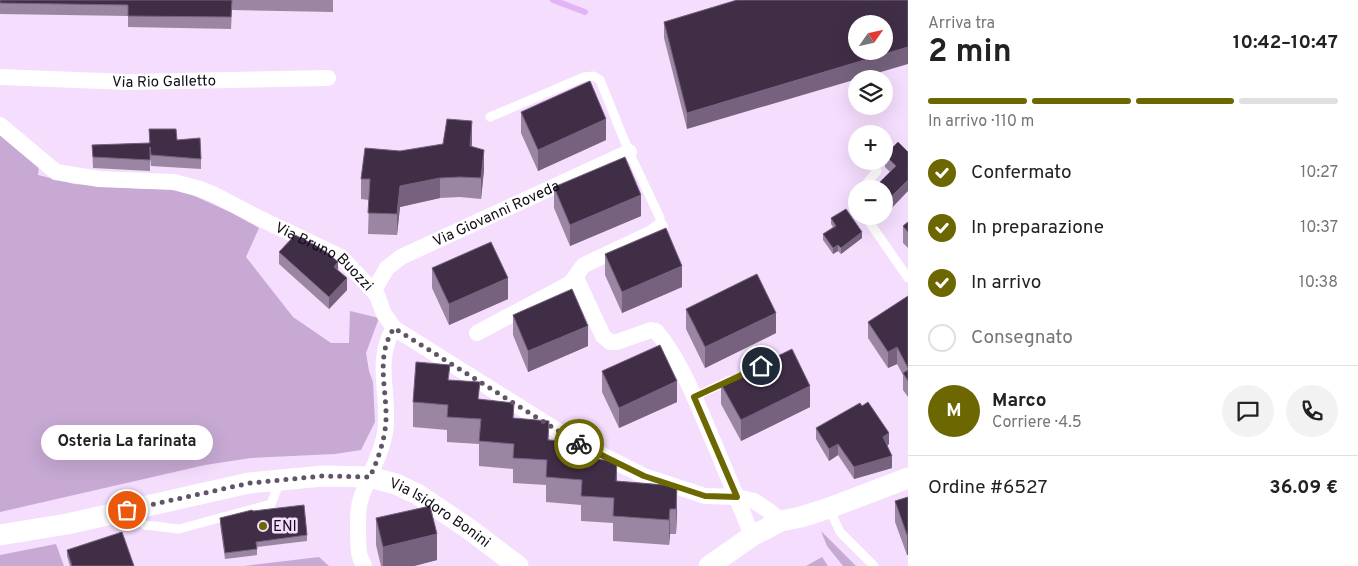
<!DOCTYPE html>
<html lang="it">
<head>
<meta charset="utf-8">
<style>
	:root { --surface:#fff; --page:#f2f2f2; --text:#222; --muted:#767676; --line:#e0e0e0; --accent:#6c6700 }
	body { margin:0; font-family:Overpass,sans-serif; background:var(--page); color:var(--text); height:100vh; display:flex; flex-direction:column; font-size:19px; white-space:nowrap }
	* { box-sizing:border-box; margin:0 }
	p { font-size:16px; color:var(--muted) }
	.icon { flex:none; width:28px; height:28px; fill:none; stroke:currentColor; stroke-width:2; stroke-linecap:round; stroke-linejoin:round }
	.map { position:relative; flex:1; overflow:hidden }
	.panel { display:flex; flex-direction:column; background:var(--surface); width:450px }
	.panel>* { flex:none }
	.needle { width:32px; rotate:56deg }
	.tools { position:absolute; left:848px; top:15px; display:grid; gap:10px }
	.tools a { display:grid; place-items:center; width:45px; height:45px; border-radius:50%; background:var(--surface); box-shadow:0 5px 20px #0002; font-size:25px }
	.pin { position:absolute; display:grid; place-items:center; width:42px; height:42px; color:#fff; margin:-21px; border:2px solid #fff; border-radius:50%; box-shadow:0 1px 5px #0007 }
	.courier { position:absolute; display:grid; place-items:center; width:50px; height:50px; margin:-25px; border:4px solid #6c6700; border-radius:50%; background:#fff; color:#222; box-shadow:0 1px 6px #0007 }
	.bubble { position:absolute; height:35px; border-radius:18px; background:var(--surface); box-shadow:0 5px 20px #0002; font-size:16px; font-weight:700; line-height:35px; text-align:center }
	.headline em { font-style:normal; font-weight:700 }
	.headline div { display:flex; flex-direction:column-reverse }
	.headline { display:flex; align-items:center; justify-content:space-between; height:85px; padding:0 20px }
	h1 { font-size:32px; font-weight:700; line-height:38px }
	.bar { display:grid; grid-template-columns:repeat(4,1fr); gap:8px 5px; align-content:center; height:60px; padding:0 20px }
	.bar i { height:6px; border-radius:4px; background:var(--line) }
	.bar .on { background:var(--accent) }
	.bar p { grid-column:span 4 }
	.line { display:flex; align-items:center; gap:12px; padding:0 20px; border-top:1px solid var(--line) }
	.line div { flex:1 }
	.round { display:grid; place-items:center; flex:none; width:52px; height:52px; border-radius:26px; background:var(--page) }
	ol { padding:0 20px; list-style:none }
	li { display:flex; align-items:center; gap:15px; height:55px }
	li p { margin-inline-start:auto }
	li .icon { padding:5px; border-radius:50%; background:var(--accent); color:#fff; stroke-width:4 }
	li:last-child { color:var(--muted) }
	li i { width:28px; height:28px; border:2px solid var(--line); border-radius:50% }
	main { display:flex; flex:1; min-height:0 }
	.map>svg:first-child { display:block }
	.green { fill:#c7a9d3 }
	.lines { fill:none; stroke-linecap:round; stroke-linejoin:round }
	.stream { stroke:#e3b4f5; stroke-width:6 }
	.service { stroke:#fff; stroke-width:9 }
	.minor { stroke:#fff; stroke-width:16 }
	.tertiary { stroke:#fff; stroke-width:21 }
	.wall { fill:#9a86a2 }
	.shaded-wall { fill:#76627e }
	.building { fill:#402e47; stroke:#76627e; fill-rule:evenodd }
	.done { stroke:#625467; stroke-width:5; stroke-dasharray:0 9 }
	.route { stroke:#6c6700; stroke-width:6 }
	.poi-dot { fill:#6c6700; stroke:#f4ddfd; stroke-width:2 }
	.labels { text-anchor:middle; stroke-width:5; stroke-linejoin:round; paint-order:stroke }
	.street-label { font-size:15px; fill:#130b16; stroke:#f4ddfd }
	.poi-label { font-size:15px; fill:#130b16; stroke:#f4ddfd; text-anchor:start }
</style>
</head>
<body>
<main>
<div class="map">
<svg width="908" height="566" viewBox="0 0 908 566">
	<rect width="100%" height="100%" fill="#f4ddfd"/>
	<path class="green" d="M0,132l39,34 -1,9 36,9 71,5h34l53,24 27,15 -13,29 47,60 38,26h18l1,-32 29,7 -13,35 3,18 4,11 2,40 -14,28 -26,4 -84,4 -46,7 -205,47z
		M821,531l35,35h-13l-16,-20z
		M56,544l8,22h-64v-11z
		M319,557l10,9h-85z
		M822,557l6,9h-22z"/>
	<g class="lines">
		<path class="stream" d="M553,0l32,12"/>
		<path class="service" d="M490,117l94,-40 9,-1 7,4 29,72 31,66v9
			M862,189l15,-18
			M865,216l43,62
			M694,397l36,-17
			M829,508l11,24 34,34
			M129,512l16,13 34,4 92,-25 9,-23"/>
		<g class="minor">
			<path id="s1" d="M0,77l128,5 200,-4"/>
			<path id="s2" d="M0,125l56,47 43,7 75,3 26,7 15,6 44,23 82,39 36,38 7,19 10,14 180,113 70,35 61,20 32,1 17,4 15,10 12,10"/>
			<path d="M576,278l27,58 7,6h7l34,-12 5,1c25,29 43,77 58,112 13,31 26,62 38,93"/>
			<path id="s3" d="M374,290l13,-22 14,-11 228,-105"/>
			<path d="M477,333l92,-49c7,-6 9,-13 15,-19l68,-32 8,-6"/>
			<path d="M364,566c-2,-5 -5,-10 -5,-14 -1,-11 -2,-41 1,-50 6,-24 21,-44 25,-69 6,-36 -12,-72 9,-105"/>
		</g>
		<g class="tertiary">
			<path id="s4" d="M0,535l67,-11 182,-41 74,-7 46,1 27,7 21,10 52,35 49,37"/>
			<path d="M709,566l43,-30 29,-15 20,-4 28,-9 79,-30"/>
		</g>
	</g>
	<path class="wall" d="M0,0h333v12l-101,-2 -1,19 -103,-2v-11l-128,-2z
		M737,0l-50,129 -23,-91v-16z
		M521,112l85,28 -68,31 -17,-38z
		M149,129l28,11 24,19v10l-50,-3 -1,-9v14l-57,-3 -1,-23 57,-2z
		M472,142v5l12,23 -3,29 -21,-2 -20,1 -40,9 -3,28 -29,-1 1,-34 -8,-1v-20l39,-28z
		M908,152l-21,61 -3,-3v-21h-10l16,-17 -5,-5v-12z
		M554,187l87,29 -71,30 -16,-38z
		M831,218l31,20 -21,16 -3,-3 -5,3 -10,-14v-6l10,-7 -2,-3z
		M908,222v26l-5,-5v-17z
		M279,252l59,19 9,19 -18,19 -50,-45z
		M605,254l77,33 -60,26 -17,-38z
		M432,268l76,31 -59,26 -17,-37z
		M908,296v101l-5,-7v-15l-6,-11 -9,4 -20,-30v-16z
		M686,309l90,24 -71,35 -19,-39z
		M513,315l75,31 -60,26 -15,-37z
		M602,371l75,31 -58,26 -17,-36z
		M450,380l30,20 34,18 68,41 35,22 60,5v25l-1,23h-6l-1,11 -56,-4v-18l-32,-2v-16l-35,-3v-17l-33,-2v-14l-34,-3v-22l-32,-2v-12l-34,-3v-25z
		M721,384l89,23 -69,34 -20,-37z
		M816,428l73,16 -2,2 5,22 -38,11 -16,-24 -9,6 -13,-22z
		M908,497v58h-1l-12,-33v-21z
		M253,511l54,24v6l-50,6v8l-32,4 -5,-35v-6z
		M376,518l61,42 -23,6h-33l-5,-21z
		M67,550l67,16h-64l-3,-10z"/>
	<path class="shaded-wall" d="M908,47v17l-221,65v-16z
		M606,119v21l-68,31v-21z
		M472,121v21l-2,25v-21z
		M484,150v20l-3,29v-21z
		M440,178v20l-40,9 -3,28v-21l3,-28z
		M908,180v11l-21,22v-12z
		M641,195v21l-71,30v-21z
		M862,232v6l-21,16v-6z
		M838,245v6l-5,3v-6z
		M338,262v11l-4,-6z
		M682,266v21l-60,26v-21z
		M347,278v12l-18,19v-12z
		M508,278v21l-59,26v-21z
		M776,313v20l-71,35v-21z
		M588,326v20l-60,26v-21z
		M897,347v17l-9,4v-16z
		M677,381v21l-58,26v-20z
		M810,386v21l-69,34v-21z
		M889,433v11l-6,5v-12z
		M838,444v11l-9,6v-12z
		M892,456v12l-38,11v-12z
		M617,461v25l-1,-5z
		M677,486v25l-1,23v-25z
		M670,509v25l-1,11v-25z
		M437,534v26l-23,6h-31v-19z
		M908,534v21h-1v-20z"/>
	<path class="building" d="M0,0h232l-1,17 -103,-1v-11l-128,-2z
		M737,0h171v47l-221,66 -23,-91zM856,24h28v27h-28z
		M590,81l16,38 -68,31 -17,-38z
		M447,119l25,2 -2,25 14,4 -3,28 -21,-1 -20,1 -40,8 -3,28 -29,-1 2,-34h-9l4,-31 35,3 43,-7z
		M149,129h27l1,11 23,-2 1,21 -50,-4 -1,-8v13l-57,-3 -1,-12 58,-2z
		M898,142l10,10v28l-21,21 -3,-2v-10h-10v-1l22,-22 -11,-11z
		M625,157l16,38 -71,30 -16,-38z
		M846,209l16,23 -21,16 -3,-3 -5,3 -10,-14 13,-8 -5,-8z
		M908,222v10l-5,-6z
		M666,228l16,38 -60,26 -17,-38z
		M295,235l20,10 14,9 9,8 -4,5 13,11 -18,19 -50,-45z
		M491,242l17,36 -59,26 -17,-36z
		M757,274l19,39 -71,34 -19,-38z
		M572,289l16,37 -60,25 -15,-36z
		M908,296v72l-11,-21 -9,5 -20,-30z
		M660,345l17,36 -58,27 -17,-37z
		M792,349l18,37 -69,34 -20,-36z
		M416,362l34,3 -2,15 32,2 -2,17 36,4 -1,15 36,3 -1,19 34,2 -2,16 37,3 -1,20 61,5 -1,23h-6l-1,11 -56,-4 1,-18 -33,-2 1,-16 -36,-3 1,-17 -34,-2 1,-14 -35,-3 2,-22 -34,-2 1,-12 -35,-3z
		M908,370v11l-5,-8z
		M868,402l21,31 -6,4 9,19 -38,11 -16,-23 -9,5 -13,-21 44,-25 2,3z
		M908,497v37l-1,1 -12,-34z
		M304,505l3,30 -51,7 1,7 -32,4 -5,-35 32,-8 1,1z
		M430,506l7,28 -54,13 -7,-29z
		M122,532l12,34h-62l-5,-16z"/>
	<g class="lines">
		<path class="done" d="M127,510l123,-27 73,-7 47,1c8,-18 15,-37 16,-57 1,-32 -11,-63 8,-92l185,116"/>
		<path class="route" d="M579,444l65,32 61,20 32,1 -43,-100 67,-31"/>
	</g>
	<circle class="poi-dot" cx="263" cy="526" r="5"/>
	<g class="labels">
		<g class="street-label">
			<text dy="5" stroke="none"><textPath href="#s1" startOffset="164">Via Rio Galletto</textPath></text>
			<text dy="5" stroke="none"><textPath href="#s3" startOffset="148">Via Giovanni Roveda</textPath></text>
			<text dy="5" stroke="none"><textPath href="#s2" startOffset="361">Via Bruno Buozzi</textPath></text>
			<text dy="5" stroke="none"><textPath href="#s4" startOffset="455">Via Isidoro Bonini</textPath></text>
		</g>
		<g class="poi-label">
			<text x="273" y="531">ENI</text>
		</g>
	</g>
</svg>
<div class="tools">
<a><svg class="needle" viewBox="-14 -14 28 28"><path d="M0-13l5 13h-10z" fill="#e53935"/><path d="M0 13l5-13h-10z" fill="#767676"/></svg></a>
<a><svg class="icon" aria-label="layers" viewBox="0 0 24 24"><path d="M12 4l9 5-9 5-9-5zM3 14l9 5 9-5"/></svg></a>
<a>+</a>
<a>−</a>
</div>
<div class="pin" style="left:127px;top:510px;background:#ea580c"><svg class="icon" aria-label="bag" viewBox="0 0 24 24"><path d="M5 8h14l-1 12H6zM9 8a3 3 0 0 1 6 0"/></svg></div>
<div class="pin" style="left:761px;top:366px;background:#1f2937"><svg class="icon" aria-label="home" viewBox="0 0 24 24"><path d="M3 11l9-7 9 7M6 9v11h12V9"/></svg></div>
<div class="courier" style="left:579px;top:444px"><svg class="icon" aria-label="bike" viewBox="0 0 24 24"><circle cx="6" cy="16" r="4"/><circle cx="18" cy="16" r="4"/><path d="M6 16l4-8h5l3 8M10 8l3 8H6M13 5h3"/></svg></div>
<div class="bubble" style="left:41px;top:425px;width:172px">Osteria La farinata</div>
</div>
<section class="panel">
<div class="headline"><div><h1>2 min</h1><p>Arriva tra</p></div><em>10:42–10:47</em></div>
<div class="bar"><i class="on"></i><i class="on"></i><i class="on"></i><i></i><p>In arrivo · 110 m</p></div>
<ol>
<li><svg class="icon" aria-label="check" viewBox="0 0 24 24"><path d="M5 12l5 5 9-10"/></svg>Confermato<p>10:27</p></li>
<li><svg class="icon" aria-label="check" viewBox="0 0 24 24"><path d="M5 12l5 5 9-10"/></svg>In preparazione<p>10:37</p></li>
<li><svg class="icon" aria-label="check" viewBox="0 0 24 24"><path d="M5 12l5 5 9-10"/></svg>In arrivo<p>10:38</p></li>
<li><i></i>Consegnato</li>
</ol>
<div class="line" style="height:90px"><b class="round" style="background:var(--accent);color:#fff">M</b><div><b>Marco</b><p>Corriere · 4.5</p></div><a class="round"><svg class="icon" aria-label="chat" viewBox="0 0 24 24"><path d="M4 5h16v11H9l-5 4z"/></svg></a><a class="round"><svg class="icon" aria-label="phone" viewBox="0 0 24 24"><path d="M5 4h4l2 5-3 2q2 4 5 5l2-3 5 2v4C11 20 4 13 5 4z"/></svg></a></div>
<div class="line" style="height:65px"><div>Ordine #6527</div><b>36.09 €</b></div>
</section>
</main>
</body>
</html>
